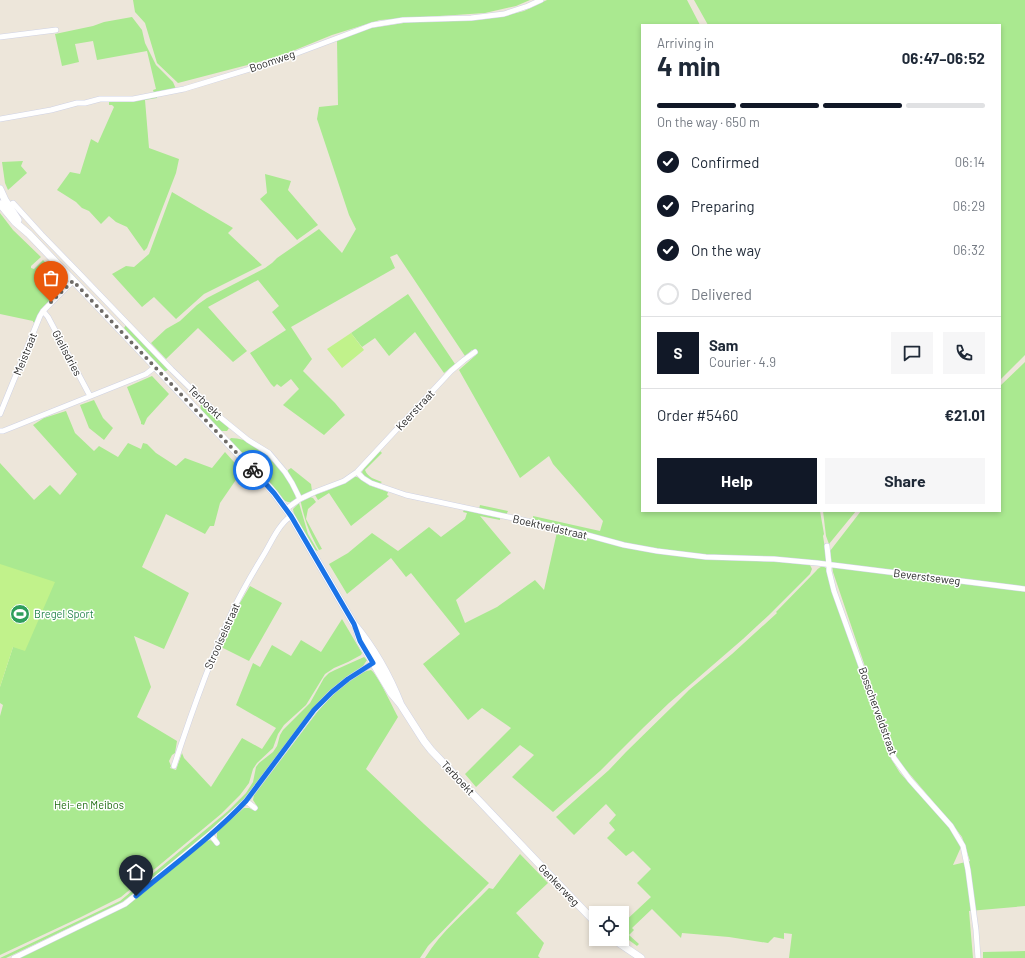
<!DOCTYPE html>
<html lang="en">
<head>
<meta charset="utf-8">
<style>
	:root { --surface:#fff; --page:#f6f6f7; --text:#1f2937; --muted:#747a83; --line:#e0e1e3; --accent:#111827 }
	body { margin:0; font-family:Barlow,sans-serif; background:var(--page); color:var(--text); height:100vh; display:flex; flex-direction:column; font-size:15px; white-space:nowrap }
	* { box-sizing:border-box; margin:0 }
	p { font-size:13px; color:var(--muted) }
	.icon { flex:none; width:22px; height:22px; fill:none; stroke:currentColor; stroke-width:2; stroke-linecap:round; stroke-linejoin:round }
	.map { position:relative; flex:1; overflow:hidden }
	.side { position:absolute; left:641px; top:24px; width:360px; height:488px; display:flex; flex-direction:column; background:var(--surface); border-radius:0px; box-shadow:0 2px 6px #0003 }
	.side>* { flex:none }
	.fabs { position:absolute; left:589px; top:906px; display:grid; gap:8px }
	.fabs a { display:grid; place-items:center; width:40px; height:40px; border-radius:0px; background:var(--surface); box-shadow:0 2px 6px #0003; font-size:20px }
	.pin { position:absolute; display:grid; place-items:center; width:34px; height:34px; color:#fff; margin:-41px -17px; border-radius:50% 50% 50% 0; rotate:-45deg; box-shadow:0 0 4px #0007 }
	.pin .icon { rotate:45deg }
	.courier { position:absolute; display:grid; place-items:center; width:40px; height:40px; margin:-20px; border:3px solid #1a73e8; border-radius:50%; background:#fff; color:#222; box-shadow:0 1px 5px #0007 }
	.headline em { font-style:normal; font-weight:700 }
	.headline div { display:flex; flex-direction:column-reverse }
	.headline { display:flex; align-items:center; justify-content:space-between; height:68px; padding:0 16px }
	h1 { font-size:26px; font-weight:700; line-height:30px }
	.bar { display:grid; grid-template-columns:repeat(4,1fr); gap:6px 4px; align-content:center; height:48px; padding:0 16px }
	.bar i { height:5px; border-radius:3px; background:var(--line) }
	.bar .on { background:var(--accent) }
	.bar p { grid-column:span 4 }
	.line { display:flex; align-items:center; gap:10px; padding:0 16px; border-top:1px solid var(--line) }
	.line div { flex:1 }
	.round { display:grid; place-items:center; flex:none; width:42px; height:42px; border-radius:0px; background:var(--page) }
	ol { padding:0 16px; list-style:none }
	li { display:flex; align-items:center; gap:12px; height:44px }
	li p { margin-inline-start:auto }
	li .icon { padding:4px; border-radius:50%; background:var(--accent); color:#fff; stroke-width:4 }
	li:last-child { color:var(--muted) }
	li i { width:22px; height:22px; border:2px solid var(--line); border-radius:50% }
	.action { display:flex; gap:8px; margin-top:auto; padding:8px 16px }
	.action a { flex:1; height:46px; border-radius:0px; background:var(--accent); color:#fff; font-size:16px; font-weight:700; line-height:46px; text-align:center }
	.action a+a { background:var(--page); color:var(--text) }
	.map>svg:first-child { display:block }
	.green { fill:#aae990 }
	.pitch { fill:#c1f28b }
	.lines { fill:none; stroke-linecap:round; stroke-linejoin:round }
	.minor-casing { stroke:#cfd2e4; stroke-width:6 }
	.secondary-casing { stroke:#cfd2e4; stroke-width:8 }
	.minor { stroke:#fff; stroke-width:5 }
	.secondary { stroke:#fff; stroke-width:7 }
	.done { stroke:#6e6b67; stroke-width:4; stroke-dasharray:0 7.2 }
	.route { stroke:#1a73e8; stroke-width:5 }
	.labels { text-anchor:middle; stroke-width:3; stroke-linejoin:round; paint-order:stroke }
	.street-label { font-size:11px; fill:#292929; stroke:#fff }
	.leisure-label { font-size:11px; fill:#27864d; stroke:#fff; text-anchor:start }
	.park-label { font-size:11px; fill:#216d13; stroke:#fff }
</style>
</head>
<body>
<div class="map">
<svg width="1025" height="958" viewBox="0 0 1025 958">
	<rect width="100%" height="100%" fill="#ede6da"/>
	<path class="green" d="M133,0h397l-14,6 -31,7 -105,7 -48,15 -54,22 -100,26 -21,-20 -12,-40 -10,-11z
		M547,0h140l13,25h-58v486h178l4,23 -1,2 4,25 -2,1 -127,-8 -37,-5 -33,-5 -51,-14 -44,-10v-4l67,15 3,-10 -50,-57 -4,-8 -29,22 -61,-108 17,-15 -4,-5 -7,6 -68,-102 -7,3 5,11 -104,59 21,32 -9,12 32,32 10,12 -21,20 -41,-30 16,-16 -8,-10 -10,8 -4,-3 -3,3 -3,-3 -21,-31 36,-23 -14,-18 7,-6 -21,-26 -50,27 39,44 -14,11 -35,-34 -32,31 -15,-16 15,-14 14,-8 17,-16 10,-7 58,-30 7,-5 5,-5 42,-29 23,24 14,-24 -7,-14 -32,-96 2,-12 19,-2 -1,-65 34,-12 39,-6 69,-2 25,-4 20,-5z
		M694,0h331v355l-25,25v-355h-292z
		M132,17l10,13 3,13 11,22 17,17 3,7 -22,4 -1,-3 3,-1 -9,-38 -50,9 -4,-19 -18,3 4,18 -17,4 -7,-32 38,-8 11,-4z
		M157,97v1l-12,2 4,48 30,11 -3,14 -29,75 -3,3 -17,-24 -11,-5 -7,-6 -8,8 -12,-13 -7,-3 -6,-6 -19,-12 13,-18 10,2 11,-35 7,4 16,-36 -2,-2h-3v-4l18,1z
		M23,161l-2,5 6,7 -19,17 -3,-7 -3,-21z
		M265,174l26,7 -3,9 30,35 -21,15 -37,-41 7,-6z
		M172,192l61,36 -5,5 34,32 -58,29 -28,25 -22,-22 -12,10 -30,-33 14,-8 8,1 15,-13z
		M0,213l13,17 28,27 -10,9v2l3,1 9,-9 23,24 -23,23 -8,16 -2,-1v-1l-33,-7z
		M408,294l47,70 -11,9 -29,-41 -26,24 -14,-18 -13,9 -11,-14z
		M126,325l43,44 -3,2h-2l-37,-39 -3,-4z
		M1025,362v544l-56,5 4,47h-184l3,-24 -8,-1v6l-10,-2 -6,6 -39,-6 -47,-4 -1,5 -29,-29 -20,19 2,2 -5,5 10,9 -2,2 -15,-11v-11l29,-27 -14,-14 14,-14 -18,-18 -7,5 -19,-18 8,-8 -6,-7 7,-8 -10,-11 -32,31 -18,-18 53,-47 17,-18 48,-47 15,-15 43,-36 45,-41 -1,-1 40,-41c3,-4 7,-6 11,-2v4l7,24 56,160 10,16 50,55 11,19 -8,18 17,-4 -8,-24 -9,-12 -57,-67 -63,-186 -3,-21 31,-40h139v-125z
		M152,376l17,18 -22,24 -3,7 -3,-1v-2l-14,-35z
		M94,400l9,18 10,10 -9,12 -15,-12 -9,-23z
		M202,403l26,24 1,1 -2,3h-6l-19,-19c-2,-4 -2,-5 0,-9z
		M66,411l9,22 19,18 5,-5 19,11 10,-14 13,6 2,-6 4,1 9,9 20,13 9,-8 27,10 13,-16 17,19 -22,32 -6,23h-4l-5,8 -39,-20 -24,53 47,26 -25,56 -30,-13 17,51 -14,30 40,24 -2,12 -3,2 -3,6 2,5 -1,2 6,2 6,-17 2,5 27,29 31,-49 20,11 14,-21 -40,-23 17,-42 7,4 12,-22 19,11 10,-16 20,12 21,-33 20,34 -1,2 -13,7 -14,6 -9,6 -19,31 -22,20 -6,9 -5,14 -16,15 -4,6 -4,14 -9,12 -19,19 -100,83 -40,20 -81,38v-239l3,-11 -3,-2v-16l13,-40 -13,-80v-104l34,37 16,-15 10,10 17,-21 -44,-49 11,-7z
		M231,438c14,0 32,10 42,21 4,4 7,10 11,15 5,8 11,16 12,25 -5,4 -8,4 -12,1l-19,-23 -36,-37z
		M380,451l2,2 -17,17c3,8 10,9 17,12l-3,2c-6,-3 -15,-5 -17,-12l3,-6z
		M291,468l20,16 1,7 -11,6 -13,-23v-4z
		M354,477h3l12,8 19,7 -1,3 2,1 -38,30 -22,-33 -11,7 -3,-5c14,-5 26,-10 39,-18z
		M310,497l3,1 3,4 -8,7 -2,10 16,30 -3,1c-9,-16 -14,-28 -18,-47v-1z
		M299,503l9,31 10,17 -3,-1 -21,-35 -1,-6z
		M480,505l28,6 -2,4 -27,-6z
		M464,510l36,8v2l-20,-4 31,37 -55,47 9,23 32,-16 38,-27 9,10 13,-58 23,3 84,19 32,4 85,4 29,3 2,4 -2,5 -41,41 -26,24 -74,64 -25,24 -44,44 -47,41 -41,-35 22,-22 -14,-10 -44,42 -11,-13 46,-46 -29,-20 -14,12 -45,-56 37,-30 -49,-61 -5,4 -15,-19 -44,36 -18,-30 19,-11 24,-20 26,18 31,-24 12,10 24,-18 2,-6 -4,-1z
		M823,511h33l-27,33 -3,-8z
		M250,586l32,17 -33,58 -28,-14 13,-34z
		M364,657l3,3 -4,6 -18,12 -17,14 -6,6 -11,12 -51,68 -24,31 -94,78 -21,16 -115,55h-6l120,-57 108,-90 18,-18 7,-11 3,-15 3,-4 14,-11 4,-6 3,-11 3,-5 27,-27 14,-25 5,-5 6,-3z
		M371,670c7,5 22,38 27,47l-32,52 58,55 65,59 -61,63 -8,12h-401l109,-53 77,-63 5,-2 6,4 3,-2 -2,-4v-5l3,-4 24,-21h5l4,2 4,-4 -4,-6 1,-5 64,-84c12,-14 34,-38 53,-41z
		M520,854l28,29 -32,30 28,30 -6,13 2,2h-115c16,-27 43,-48 64,-70l4,1z
		M1025,951v7h-42v-6z"/>
	<path class="pitch" d="M351,333l13,17 -22,18 -15,-19z
		M0,564l55,18 -30,69 -12,-4 -13,40z"/>
	<g class="lines">
		<defs>
			<path id="minor" d="M0,37l56,-7
				M0,119l51,-9 26,-7h8l15,-4h33l51,-10 92,-28 96,-36 31,-5 68,-2 33,-4 24,-8 13,-6
				M7,207l6,-4 29,32 36,37 94,98 49,48 27,22 21,13 16,19 7,11 8,16
				M43,311l5,6 42,79
				M0,414l40,-98 3,-5 30,-30
				M0,431h3l143,-57 9,-7
				M357,472l6,6 8,5 35,12 163,35 55,15 33,6 49,6 68,2 43,4 208,26
				M286,509l14,-10 15,-7 29,-11 13,-9 94,-101 13,-11 11,-8
				M827,546l2,19v6l5,20 60,167 16,22 41,46 12,20 5,24 8,60 2,28
				M174,766c17,-52 35,-104 58,-154 9,-19 20,-38 31,-56 8,-13 15,-31 28,-40
				M246,801l9,7
				M210,834l7,9
				M14,958l111,-54 85,-70 36,-33 68,-90 18,-19 16,-13 28,-18"/>
			<path id="secondary" d="M0,189l5,11 13,20
				M0,204l15,18 14,12 233,245 12,14 17,23 63,108c19,23 36,53 47,81
				M357,631l3,10 31,52 10,12 23,36 7,9 111,117 54,56
				M613,939l28,19"/>
		</defs>
		<use href="#minor" class="minor-casing"/>
		<use href="#secondary" class="secondary-casing"/>
		<use href="#minor" class="minor"/>
		<use href="#secondary" class="secondary"/>
	</g>
	<g class="lines">
		<path class="done" d="M51,302l22,-21 180,189"/>
		<path class="route" d="M136,896c37,-31 77,-60 110,-95l68,-91 18,-18 16,-13 25,-16 -13,-22 -6,-17 -63,-108 -17,-23 -21,-23"/>
	</g>
	<defs>
		<symbol id="stadium-disc" viewBox="-11 -11 22 22"><circle r="9.5" fill="#2e9e5b" stroke="#fff"/><path d="M0-5a6.5 5 0 1 0 0 10a6.5 5 0 1 0 0-10ZM-3.5-1.8h7v3.6h-7Z" fill="#fff"/></symbol>
	</defs>
	<g fill-rule="evenodd">
		<use href="#stadium-disc" x="9" y="603" width="22" height="22"/>
	</g>
	<g class="labels">
		<g class="street-label">
			<text transform="translate(272 61) rotate(-19)" y="4">Boomweg</text>
			<text transform="translate(67 353) rotate(62)" y="4">Gielisdries</text>
			<text transform="translate(25 354) rotate(-68)" y="4">Meistraat</text>
			<text transform="translate(205 402) rotate(44)" y="4">Terboekt</text>
			<text transform="translate(415 410) rotate(-47)" y="4">Keerstraat</text>
			<text transform="translate(550 527) rotate(13)" y="4">Boektveldstraat</text>
			<text transform="translate(927 577) rotate(7)" y="4">Beverstseweg</text>
			<text transform="translate(222 636) rotate(-66)" y="4">Strooiselstraat</text>
			<text transform="translate(878 711) rotate(70)" y="4">Bosscherveldstraat</text>
			<text transform="translate(458 778) rotate(47)" y="4">Terboekt</text>
			<text transform="translate(559 885) rotate(46)" y="4">Genkerweg</text>
		</g>
		<g class="leisure-label">
			<text x="34" y="618">Bregel Sport</text>
		</g>
		<g class="park-label">
			<text x="89" y="809">Hei- en Meibos</text>
		</g>
	</g>
</svg>
<div class="fabs">
<a><svg class="icon" aria-label="locate" viewBox="0 0 24 24"><circle cx="12" cy="12" r="6"/><path d="M12 2v4M12 18v4M2 12h4M18 12h4"/></svg></a>
</div>
<div class="pin" style="left:51px;top:302px;background:#ea580c"><svg class="icon" aria-label="bag" viewBox="0 0 24 24"><path d="M5 8h14l-1 12H6zM9 8a3 3 0 0 1 6 0"/></svg></div>
<div class="pin" style="left:136px;top:896px;background:#1f2937"><svg class="icon" aria-label="home" viewBox="0 0 24 24"><path d="M3 11l9-7 9 7M6 9v11h12V9"/></svg></div>
<div class="courier" style="left:253px;top:470px"><svg class="icon" aria-label="bike" viewBox="0 0 24 24"><circle cx="6" cy="16" r="4"/><circle cx="18" cy="16" r="4"/><path d="M6 16l4-8h5l3 8M10 8l3 8H6M13 5h3"/></svg></div>
<section class="side">
<div class="headline"><div><h1>4 min</h1><p>Arriving in</p></div><em>06:47–06:52</em></div>
<div class="bar"><i class="on"></i><i class="on"></i><i class="on"></i><i></i><p>On the way · 650 m</p></div>
<ol>
<li><svg class="icon" aria-label="check" viewBox="0 0 24 24"><path d="M5 12l5 5 9-10"/></svg>Confirmed<p>06:14</p></li>
<li><svg class="icon" aria-label="check" viewBox="0 0 24 24"><path d="M5 12l5 5 9-10"/></svg>Preparing<p>06:29</p></li>
<li><svg class="icon" aria-label="check" viewBox="0 0 24 24"><path d="M5 12l5 5 9-10"/></svg>On the way<p>06:32</p></li>
<li><i></i>Delivered</li>
</ol>
<div class="line" style="height:72px"><b class="round" style="background:var(--accent);color:#fff">S</b><div><b>Sam</b><p>Courier · 4.9</p></div><a class="round"><svg class="icon" aria-label="chat" viewBox="0 0 24 24"><path d="M4 5h16v11H9l-5 4z"/></svg></a><a class="round"><svg class="icon" aria-label="phone" viewBox="0 0 24 24"><path d="M5 4h4l2 5-3 2q2 4 5 5l2-3 5 2v4C11 20 4 13 5 4z"/></svg></a></div>
<div class="line" style="height:52px"><div>Order #5460</div><b>€21.01</b></div>
<div class="action"><a>Help</a><a>Share</a></div>
</section>
</div>
</body>
</html>
